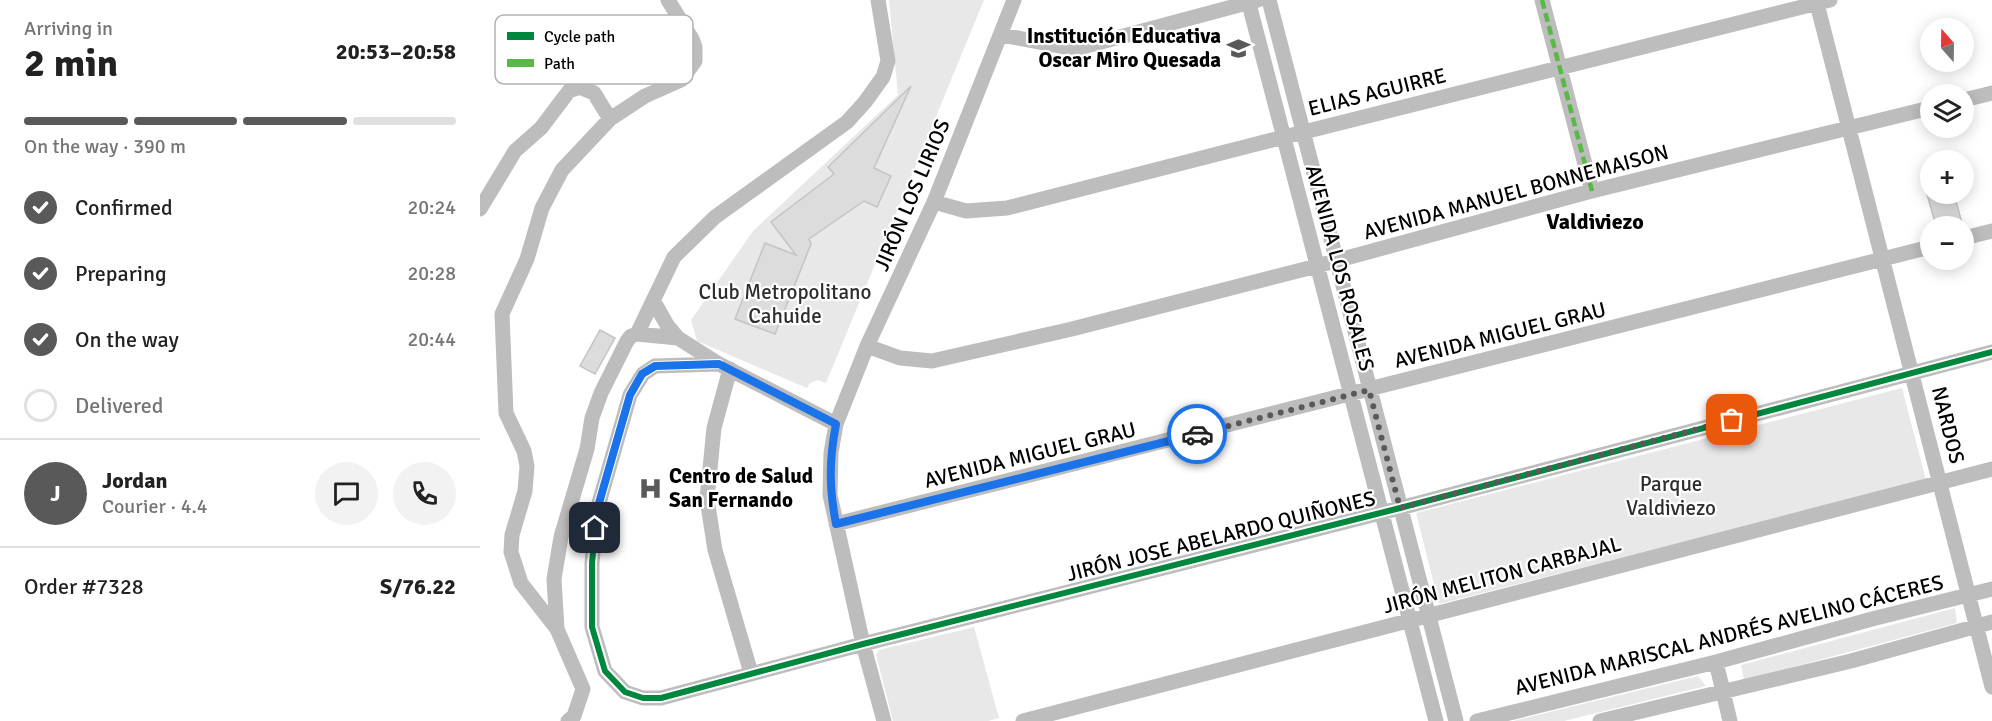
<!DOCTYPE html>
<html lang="en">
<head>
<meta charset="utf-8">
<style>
	:root { --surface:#fff; --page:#f2f2f2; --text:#222; --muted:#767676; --line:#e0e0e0; --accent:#595959 }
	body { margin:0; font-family:Signika,sans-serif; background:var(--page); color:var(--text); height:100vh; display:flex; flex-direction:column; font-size:22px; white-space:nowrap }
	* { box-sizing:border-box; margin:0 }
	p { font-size:20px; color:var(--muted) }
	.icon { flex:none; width:33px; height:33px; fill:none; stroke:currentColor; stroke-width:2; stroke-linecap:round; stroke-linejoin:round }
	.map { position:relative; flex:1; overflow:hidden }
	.drawer { display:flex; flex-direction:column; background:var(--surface); width:480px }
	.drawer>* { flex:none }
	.needle { width:39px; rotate:340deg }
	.tools { position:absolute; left:1440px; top:18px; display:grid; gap:12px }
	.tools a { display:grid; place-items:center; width:54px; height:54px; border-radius:50%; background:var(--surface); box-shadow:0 3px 15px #0003; font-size:30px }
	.pin { position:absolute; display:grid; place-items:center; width:51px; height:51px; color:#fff; margin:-26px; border-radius:12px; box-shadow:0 3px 9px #0006 }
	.courier { position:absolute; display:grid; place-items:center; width:60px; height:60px; margin:-30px; border:4px solid #1a73e8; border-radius:50%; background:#fff; color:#222; box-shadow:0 2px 8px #0007 }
	.headline em { font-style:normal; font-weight:700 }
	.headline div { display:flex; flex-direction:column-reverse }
	.headline { display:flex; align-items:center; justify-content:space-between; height:102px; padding:0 24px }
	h1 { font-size:39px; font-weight:700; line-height:45px }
	.bar { display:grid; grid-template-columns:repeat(4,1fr); gap:9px 6px; align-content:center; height:72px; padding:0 24px }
	.bar i { height:8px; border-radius:4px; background:var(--line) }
	.bar .on { background:var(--accent) }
	.bar p { grid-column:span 4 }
	.line { display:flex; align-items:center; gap:15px; padding:0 24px; border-top:2px solid var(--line) }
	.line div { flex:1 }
	.round { display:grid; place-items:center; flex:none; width:63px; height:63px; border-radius:32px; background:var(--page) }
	ol { padding:0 24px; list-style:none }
	li { display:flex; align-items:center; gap:18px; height:66px }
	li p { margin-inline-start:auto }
	li .icon { padding:6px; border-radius:50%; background:var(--accent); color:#fff; stroke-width:4 }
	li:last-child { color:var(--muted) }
	li i { width:33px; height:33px; border:3px solid var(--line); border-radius:50% }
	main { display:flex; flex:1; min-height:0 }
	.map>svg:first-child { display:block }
	.green { fill:#e8e8e8 }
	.building { fill:#dcdcdc; stroke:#c4c4c4; stroke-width:1.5 }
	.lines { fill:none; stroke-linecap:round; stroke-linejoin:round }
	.minor { stroke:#bdbdbd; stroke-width:15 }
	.quiet { stroke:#58b947; stroke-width:4.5; stroke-dasharray:9 4.5; stroke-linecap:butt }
	.cycleway-casing { stroke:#fff; stroke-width:10 }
	.cycleway { stroke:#00873e; stroke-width:6 }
	.done { stroke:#595959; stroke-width:6; stroke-dasharray:0 10.8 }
	.route { stroke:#1a73e8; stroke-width:8 }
	.labels { text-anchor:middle; stroke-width:4.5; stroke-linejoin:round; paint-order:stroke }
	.poi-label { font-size:21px; font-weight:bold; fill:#000; stroke:#fff; text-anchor:end }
	.street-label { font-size:21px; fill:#000; stroke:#fff }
	.park-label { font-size:21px; fill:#2d2d2d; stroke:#fff }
	.neighbourhood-label { font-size:22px; font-weight:bold; fill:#000; stroke:#fff }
	.key { fill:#fff; stroke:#b2b2b2; stroke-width:1.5 }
	.key-label { font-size:16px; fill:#000 }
</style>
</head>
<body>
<main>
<section class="drawer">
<div class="headline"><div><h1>2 min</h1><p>Arriving in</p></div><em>20:53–20:58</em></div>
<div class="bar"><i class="on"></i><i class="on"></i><i class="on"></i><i></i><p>On the way · 390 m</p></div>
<ol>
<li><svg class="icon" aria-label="check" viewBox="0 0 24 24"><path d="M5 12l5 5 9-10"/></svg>Confirmed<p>20:24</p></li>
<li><svg class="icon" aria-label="check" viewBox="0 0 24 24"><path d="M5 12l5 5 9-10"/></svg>Preparing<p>20:28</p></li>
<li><svg class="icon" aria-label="check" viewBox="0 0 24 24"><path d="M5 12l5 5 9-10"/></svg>On the way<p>20:44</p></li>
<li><i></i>Delivered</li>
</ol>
<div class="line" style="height:108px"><b class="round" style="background:var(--accent);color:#fff">J</b><div><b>Jordan</b><p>Courier · 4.4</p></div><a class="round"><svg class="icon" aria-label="chat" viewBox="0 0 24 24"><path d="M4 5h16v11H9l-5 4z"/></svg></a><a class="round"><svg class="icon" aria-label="phone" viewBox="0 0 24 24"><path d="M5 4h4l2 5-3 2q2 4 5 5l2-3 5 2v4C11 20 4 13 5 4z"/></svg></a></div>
<div class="line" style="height:78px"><div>Order #7328</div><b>S/76.22</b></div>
</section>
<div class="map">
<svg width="1512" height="721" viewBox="0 0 1512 721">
	<rect width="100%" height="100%" fill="#fff"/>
	<path class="green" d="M409,0h95l-158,383 -8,-3 -8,3 -3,5 -110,-47 -6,-21 62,-89 145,-136z
		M1422,388l24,92 -487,124 -23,-91z
		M1475,608l2,15 -213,57 -3,-15z
		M494,627l25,91 -11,3h-95l-17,-66 3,-5z
		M1218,676l8,10 -142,35h-51z"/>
	<path class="building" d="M431,86l-37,82 17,8 -14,31 -13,-6 -55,38 2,5 -36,90 -40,-15 30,-76 31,12 -25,-33 63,-48 -6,-7z
		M1447,194h27l8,29 -14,3h-12z
		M120,330l15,8 -20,36 -15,-8z"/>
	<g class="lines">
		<path class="minor" d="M768,0l188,721
			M789,0l187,721
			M1062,0l50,191
			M1336,0l176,687
			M522,35l73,14 183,-49
			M1484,100l28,-7
			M454,202l32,9 41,-3 277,-71 546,-137
			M0,209l35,-58 26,-23 28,-37 11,-4 14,6 16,26
			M1484,238l28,-7
			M173,300l14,25 11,13
			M157,334l41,4 41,26 117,60
			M387,346l33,12 32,3 140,-32 245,-63 271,-74 342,-84
			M239,364l-64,2 -12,8 -13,21 -33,115 -5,53v64l13,44 20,21 18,6h18l202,-54 537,-136 592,-156
			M250,369l-16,59 -7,71 8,51 36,123
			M356,524l1094,-277
			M77,629l-36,-46 -10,-31 1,-17 13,-44 2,-25 -3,-15 -18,-38 -4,-99 25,-55 15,-51 20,-38 48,-51 35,-23 36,-16 14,-19v-14l-3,-8 -24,-39
			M1236,662l14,59
			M88,721l6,-5 9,-27 -26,-60 -3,-50 7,-42 26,-88 5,-31 9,-25 26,-52 4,-5 6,-2 37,-77 41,-40 132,-95 18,-20 18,-25 5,-16 -10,-61
			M404,721l-21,-77 -33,-149 1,-42 5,-29 31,-78 67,-144 80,-202
			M543,721l969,-252
			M997,721l239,-59 156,-43 120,-30
			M1120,721l251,-60 141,-39"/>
		<path class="quiet" d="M1062,0l50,191"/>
		<defs>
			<path id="cycleway" d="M239,364l-64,2 -12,8 -13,21 -33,115 -5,53v64l13,44 20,21 18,6h18l202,-54 537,-136 592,-156"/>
		</defs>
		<use href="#cycleway" class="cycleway-casing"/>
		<use href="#cycleway" class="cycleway"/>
	</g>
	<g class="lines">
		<path class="done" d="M717,434l172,-44 31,118 332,-88"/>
		<path class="route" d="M115,528l2,-18 33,-115 12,-21 13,-8 64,-2 117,60c-7,37 -7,63 0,100l361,-90"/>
	</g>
	<defs>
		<symbol id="school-bare" viewBox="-9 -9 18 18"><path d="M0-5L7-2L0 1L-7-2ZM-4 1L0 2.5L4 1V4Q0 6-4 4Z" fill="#595959" stroke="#fff" stroke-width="2.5" paint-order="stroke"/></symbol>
		<symbol id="hospital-bare" viewBox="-9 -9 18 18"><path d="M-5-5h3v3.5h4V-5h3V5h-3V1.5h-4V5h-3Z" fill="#595959" stroke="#fff" stroke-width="2.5" paint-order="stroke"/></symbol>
	</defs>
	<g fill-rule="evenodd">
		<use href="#school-bare" x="742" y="32" width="33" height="33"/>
		<use href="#hospital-bare" x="154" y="472" width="33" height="33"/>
	</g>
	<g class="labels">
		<g class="poi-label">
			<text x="741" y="43">Institución Educativa<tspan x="741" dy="24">Oscar Miro Quesada</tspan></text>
			<text x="189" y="483" text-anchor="start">Centro de Salud<tspan x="189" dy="24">San Fernando</tspan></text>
		</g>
		<g class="street-label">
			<text transform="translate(897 92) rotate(-14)" y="7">ELIAS AGUIRRE</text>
			<text transform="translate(1036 192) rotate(-15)" y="7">AVENIDA MANUEL BONNEMAISON</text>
			<text transform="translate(432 195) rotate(-67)" y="7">JIRÓN LOS LIRIOS</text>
			<text transform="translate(860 268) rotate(75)" y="7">AVENIDA LOS ROSALES</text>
			<text transform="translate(1020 335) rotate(-14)" y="7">AVENIDA MIGUEL GRAU</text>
			<text transform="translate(1468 425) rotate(76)" y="7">NARDOS</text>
			<text transform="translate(550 455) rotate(-14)" y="7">AVENIDA MIGUEL GRAU</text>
			<text transform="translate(741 536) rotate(-14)" y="7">JIRÓN JOSE ABELARDO QUIÑONES</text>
			<text transform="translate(1022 575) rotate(-15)" y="7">JIRÓN MELITON CARBAJAL</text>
			<text transform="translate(1249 635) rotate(-14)" y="7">AVENIDA MARISCAL ANDRÉS AVELINO CÁCERES</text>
		</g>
		<g class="park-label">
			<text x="305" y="299">Club Metropolitano<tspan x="305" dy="24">Cahuide</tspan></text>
			<text x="1191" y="491">Parque<tspan x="1191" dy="24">Valdiviezo</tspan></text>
		</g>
		<g class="neighbourhood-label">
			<text x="1115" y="229">Valdiviezo</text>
		</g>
	</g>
	<rect x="15" y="15" width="198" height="69" rx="9" class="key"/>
	<rect x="27" y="32" width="27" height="8" fill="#00873e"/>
	<rect x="27" y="59" width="27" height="8" fill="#58b947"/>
	<g class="key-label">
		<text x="64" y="42">Cycle path</text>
		<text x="64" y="69">Path</text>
	</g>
</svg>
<div class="tools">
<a><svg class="needle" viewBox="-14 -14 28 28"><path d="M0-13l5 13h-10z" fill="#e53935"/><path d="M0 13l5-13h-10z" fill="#767676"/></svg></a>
<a><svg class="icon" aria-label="layers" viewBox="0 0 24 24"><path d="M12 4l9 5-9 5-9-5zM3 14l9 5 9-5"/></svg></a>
<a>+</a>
<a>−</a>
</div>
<div class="pin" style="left:1252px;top:420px;background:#ea580c"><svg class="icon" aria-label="bag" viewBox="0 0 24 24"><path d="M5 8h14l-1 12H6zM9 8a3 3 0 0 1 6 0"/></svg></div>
<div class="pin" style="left:115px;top:528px;background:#1f2937"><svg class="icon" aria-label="home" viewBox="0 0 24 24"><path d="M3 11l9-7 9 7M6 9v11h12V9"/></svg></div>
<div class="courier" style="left:717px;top:434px"><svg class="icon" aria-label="car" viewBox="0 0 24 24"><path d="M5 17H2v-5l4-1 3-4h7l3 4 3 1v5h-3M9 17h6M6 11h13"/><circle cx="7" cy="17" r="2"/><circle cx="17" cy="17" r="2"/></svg></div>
</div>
</main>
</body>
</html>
